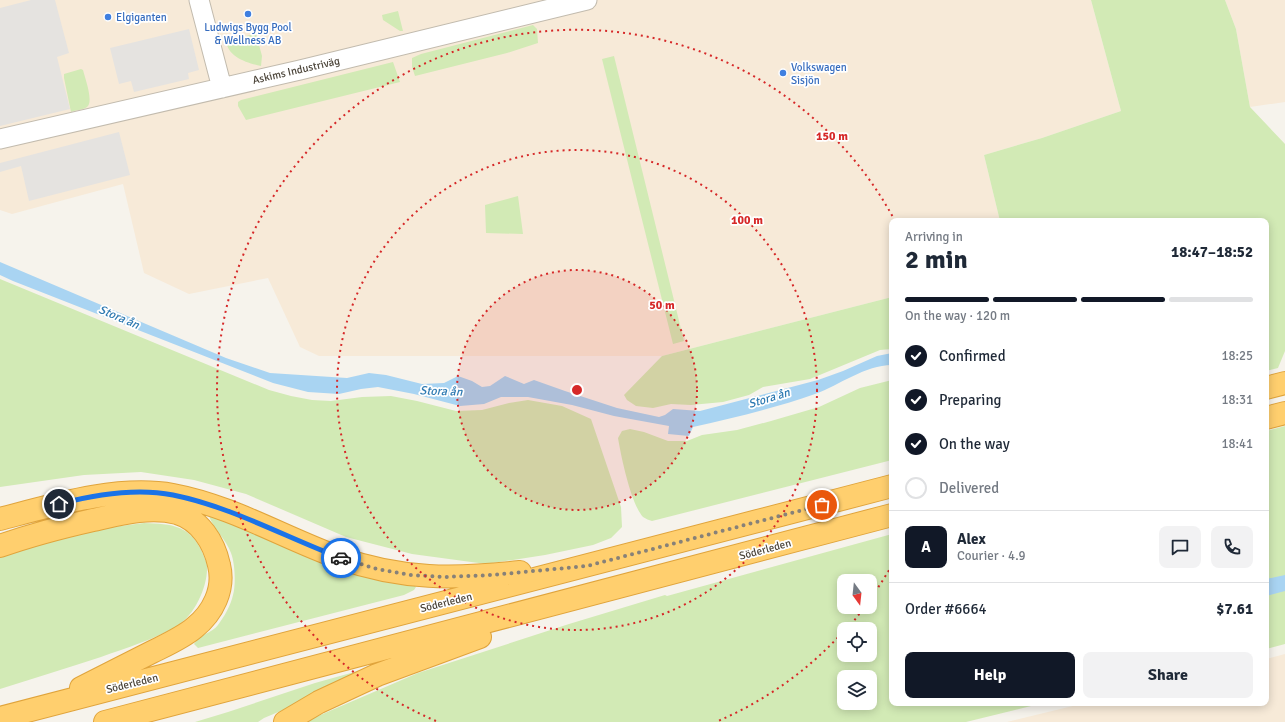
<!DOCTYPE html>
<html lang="en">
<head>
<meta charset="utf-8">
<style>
	:root { --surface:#fff; --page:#f2f2f3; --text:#1f2937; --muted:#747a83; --line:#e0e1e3; --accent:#111827 }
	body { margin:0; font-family:Signika,sans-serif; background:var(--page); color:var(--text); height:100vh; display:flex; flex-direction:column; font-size:15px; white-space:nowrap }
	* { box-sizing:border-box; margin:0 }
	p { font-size:13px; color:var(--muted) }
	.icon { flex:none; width:22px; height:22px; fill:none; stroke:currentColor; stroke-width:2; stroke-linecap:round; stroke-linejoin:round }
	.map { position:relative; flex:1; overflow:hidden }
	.drawer { position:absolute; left:889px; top:218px; width:380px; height:488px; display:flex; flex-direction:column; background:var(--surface); border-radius:8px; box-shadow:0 2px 10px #0003 }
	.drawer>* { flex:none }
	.needle { width:26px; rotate:165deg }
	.fabs { position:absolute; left:837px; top:574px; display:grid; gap:8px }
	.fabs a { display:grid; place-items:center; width:40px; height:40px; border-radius:8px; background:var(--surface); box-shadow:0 2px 10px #0003; font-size:20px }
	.pin { position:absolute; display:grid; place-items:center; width:34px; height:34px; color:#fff; margin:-17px; border:2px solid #fff; border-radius:50%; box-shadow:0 1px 4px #0007 }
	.courier { position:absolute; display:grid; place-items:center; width:40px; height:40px; margin:-20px; border:3px solid #1a73e8; border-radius:50%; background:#fff; color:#222; box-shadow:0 1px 5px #0007 }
	.summary em { font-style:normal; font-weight:700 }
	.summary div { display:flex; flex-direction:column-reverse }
	.summary { display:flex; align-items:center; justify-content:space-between; height:68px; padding:0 16px }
	h1 { font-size:26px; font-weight:700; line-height:30px }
	.bar { display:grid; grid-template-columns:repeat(4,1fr); gap:6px 4px; align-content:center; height:48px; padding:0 16px }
	.bar i { height:5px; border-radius:3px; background:var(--line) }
	.bar .selected { background:var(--accent) }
	.bar p { grid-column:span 4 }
	.line { display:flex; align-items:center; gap:10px; padding:0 16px; border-top:1px solid var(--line) }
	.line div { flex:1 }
	.round { display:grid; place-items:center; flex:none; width:42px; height:42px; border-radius:8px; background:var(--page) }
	ol { padding:0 16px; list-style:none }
	li { display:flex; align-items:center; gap:12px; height:44px }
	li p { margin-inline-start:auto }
	li .icon { padding:4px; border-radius:50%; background:var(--accent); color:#fff; stroke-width:4 }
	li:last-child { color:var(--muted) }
	li i { width:22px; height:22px; border:2px solid var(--line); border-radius:50% }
	.action { display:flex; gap:8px; margin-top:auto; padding:8px 16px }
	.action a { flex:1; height:46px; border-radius:8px; background:var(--accent); color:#fff; font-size:16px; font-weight:700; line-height:46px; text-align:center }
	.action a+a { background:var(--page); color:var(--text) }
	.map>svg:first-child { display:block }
	.commercial { fill:#f7ead8 }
	.green { fill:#d2eab5; fill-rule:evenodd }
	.parking { fill:#e5e3e0 }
	.water { fill:#a9d4f2 }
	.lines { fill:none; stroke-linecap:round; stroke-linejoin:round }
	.minor-casing { stroke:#c2bbae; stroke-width:21 }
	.highway-casing { stroke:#e0a43c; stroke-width:24 }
	.minor { stroke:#fff; stroke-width:19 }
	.highway { stroke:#ffcf6e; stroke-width:22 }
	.done { stroke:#878178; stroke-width:4; stroke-dasharray:0 7.2 }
	.route { stroke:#1a73e8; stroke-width:5 }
	.ring { fill:none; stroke:#d62828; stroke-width:2; stroke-dasharray:2 4 }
	.shop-dot { fill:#3f7fe0; stroke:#fff; stroke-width:1.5 }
	.labels { text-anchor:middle; stroke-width:3.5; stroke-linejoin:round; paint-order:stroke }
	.shop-label { font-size:11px; fill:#366cbe; stroke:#fff; text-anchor:start }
	.street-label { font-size:11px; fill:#4b4439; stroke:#fff }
	.water-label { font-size:12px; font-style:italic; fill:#2e7ab2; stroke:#fff }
	.centre { fill:#d62828; stroke:#fff; stroke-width:2 }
	.ring-label { font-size:12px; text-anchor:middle; font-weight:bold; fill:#d62828; stroke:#fff; stroke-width:3.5; stroke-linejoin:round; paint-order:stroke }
</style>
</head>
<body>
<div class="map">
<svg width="1285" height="722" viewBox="0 0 1285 722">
	<rect width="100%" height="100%" fill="#f6f3ec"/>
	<path class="commercial" d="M0,0h1091l30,111 -79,27 -58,17 16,66h-108v76l-230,59h-343l-19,-9 -32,-69 -79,16 -45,-21 -21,-89 -111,30 -12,-4z
		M1225,0h60v102l-35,5 -14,-78z
		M1285,654v68h-278l78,-19h181v-44z"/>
	<path class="green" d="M1091,0h134l11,29 14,78 35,37v207l-7,17 -12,3v-150h-266l-16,-66 58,-17 79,-27z
		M398,11l5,20h-3l-17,-11 -1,-5z
		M533,25l4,4 1,14 -31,10 -92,23 -3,-9v-9l9,-4z
		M256,34l6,22 -1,10c-14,-3 -34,-9 -35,-26z
		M614,56l70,285 -11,3 -71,-285z
		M393,62l7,20 -154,38 -8,-14v-4l3,-2z
		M81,69l2,1c2,8 11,32 4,37 -4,3 -11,3 -16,5l-7,-34v-4z
		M518,196l5,38 -37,-1 -1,-28z
		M0,279l269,111 22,6 21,4 19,1 31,-4 29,-1 26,5 39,10 26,-1 27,-7 19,-3 34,6 29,13 30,88 1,20 -11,11 -18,7 -48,10 -59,9 -74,-10 -66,-17 -100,-43 -52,-14 -53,-8 -57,3 -84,12z
		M892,297v52l-12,1 -70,29 -47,8 -14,8 -26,7 -32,3 -20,-1 -18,4 -17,-2 -9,-6 -3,-5 38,-39z
		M892,380v80l-240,61c-3,-1 -6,-2 -9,-4 -12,-13 -22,-61 -25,-79l4,-7 8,-2 14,3 24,9h19l15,-6 35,-5 34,-9 48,-14 41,-19z
		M1285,426v218l-19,5v-218z
		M212,515l200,68 4,4 -2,3 -10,5 -206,53 -4,-4c6,-10 18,-11 24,-19 6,-8 13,-20 15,-30 3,-10 2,-32 -2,-42 -5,-14 -17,-23 -22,-37z
		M144,523c28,1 47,2 59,31 1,4 4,8 4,12 1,20 -12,49 -30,60 -22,13 -51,22 -76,31 -33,11 -67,21 -101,32v-134l97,-26z
		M892,534v169h151l-77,19h-662l114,-49 151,-49 96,-29 2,1zM844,581h26v26h-26zM844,629h26v26h-26zM844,677h26v26h-26z
		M383,664v4l-119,50 -6,4h-63l33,-10 87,-29z"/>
	<path class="parking" d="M31,0h24l14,53 -12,4 13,52 -70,17v-118z
		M189,29l10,41 -11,3 1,6 -55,13 -3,-11 -12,3 -9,-36z
		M119,132l11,43 -101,26 -8,-35 -21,6v-9z"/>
	<path class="water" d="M0,262l226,96 44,15 77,5 22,-5 17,2 36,9 22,-1 14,-7 14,5 10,6 8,-1 15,-10 19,8 10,-4 31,11 52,17 42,9 6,-2 8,-6 27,2 118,-31 25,-9 34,-15 15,-3v12c-27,0 -52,20 -77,29 -40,14 -81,24 -122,33l-4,9 -21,-2 1,-8 -55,-10 -42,-11 -44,-8h-27l-17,7 -24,2 -46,-12 -36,-7 -17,2 -22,5 -31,-2 -35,-9 -260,-102 -13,-6z
		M1285,575v16l-19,5v-17z"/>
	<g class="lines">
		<defs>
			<path id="minor" d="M199,0l23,88
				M0,139l300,-69 287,-70"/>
			<path id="highway" d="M1266,388l19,-5
				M1266,418l19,-5
				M0,519c53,-14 118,-34 173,-24 59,11 111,43 167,63 62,22 115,21 180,14
				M0,546c31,-11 62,-19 93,-26 27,-6 57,-14 84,-7 23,7 37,29 42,52 6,24 -6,48 -25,63 -12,10 -28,17 -42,24 -24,12 -47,24 -71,36
				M0,718l892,-232
				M105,722l787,-207
				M285,722l34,-20 58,-27 103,-38"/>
		</defs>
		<use href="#minor" class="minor-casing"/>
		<use href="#highway" class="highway-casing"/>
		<use href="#minor" class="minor"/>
		<use href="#highway" class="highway"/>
	</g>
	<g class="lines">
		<path class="done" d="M341,558l36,11 34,6 33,2 48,-2 95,-9 235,-61"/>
		<path class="route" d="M59,504c34,-9 78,-16 114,-9 59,12 112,42 168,63"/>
	</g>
	<circle cx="577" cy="390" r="120" fill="#d62828" fill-opacity=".12"/>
	<g class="ring">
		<circle cx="577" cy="390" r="120"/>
		<circle cx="577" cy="390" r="240"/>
		<path d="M892 565A360 360 0 0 1 870 599M863 609A360 360 0 0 1 847 629M842 633A360 360 0 0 1 718 721M436 721A360 360 0 1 1 895 221"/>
	</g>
	<g class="shop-dot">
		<circle cx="248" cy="14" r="4"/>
		<circle cx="108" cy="17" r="4"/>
		<circle cx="783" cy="73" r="4"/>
	</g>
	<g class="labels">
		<g class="shop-label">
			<text x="116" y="21">Elgiganten</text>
			<text x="248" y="31" text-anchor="middle">Ludwigs Bygg Pool<tspan x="248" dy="13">&amp; Wellness AB</tspan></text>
			<text x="791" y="71">Volkswagen<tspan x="791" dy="13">Sisjön</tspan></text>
		</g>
		<g class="street-label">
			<text transform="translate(296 70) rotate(-13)" y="4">Askims Industriväg</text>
			<text transform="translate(765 549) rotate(-15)" y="4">Söderleden</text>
			<text transform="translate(446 602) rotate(-14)" y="4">Söderleden</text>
			<text transform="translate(132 683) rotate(-14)" y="4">Söderleden</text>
		</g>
		<g class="water-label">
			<text transform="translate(119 317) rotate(23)" y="4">Stora ån</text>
			<text transform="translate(441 391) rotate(2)" y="4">Stora ån</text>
			<text transform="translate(769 398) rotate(-17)" y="4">Stora ån</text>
		</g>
	</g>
	<circle cx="577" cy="390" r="6" class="centre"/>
	<g class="ring-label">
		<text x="832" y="140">150 m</text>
		<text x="747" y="224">100 m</text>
		<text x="662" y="309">50 m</text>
	</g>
</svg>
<div class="fabs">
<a><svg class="needle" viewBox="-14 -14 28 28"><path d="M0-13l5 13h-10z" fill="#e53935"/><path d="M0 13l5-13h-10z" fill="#747a83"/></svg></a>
<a><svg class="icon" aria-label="locate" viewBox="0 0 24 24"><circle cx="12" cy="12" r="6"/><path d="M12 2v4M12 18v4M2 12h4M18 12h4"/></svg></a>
<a><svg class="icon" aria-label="layers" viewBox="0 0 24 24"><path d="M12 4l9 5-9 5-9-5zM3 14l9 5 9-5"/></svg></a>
</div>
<div class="pin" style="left:822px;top:505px;background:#ea580c"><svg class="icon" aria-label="bag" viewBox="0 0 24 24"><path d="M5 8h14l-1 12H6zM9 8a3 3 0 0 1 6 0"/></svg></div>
<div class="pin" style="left:59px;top:504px;background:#1f2937"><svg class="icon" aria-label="home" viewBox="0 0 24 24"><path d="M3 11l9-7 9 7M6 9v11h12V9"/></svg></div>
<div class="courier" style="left:341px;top:558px"><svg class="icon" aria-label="car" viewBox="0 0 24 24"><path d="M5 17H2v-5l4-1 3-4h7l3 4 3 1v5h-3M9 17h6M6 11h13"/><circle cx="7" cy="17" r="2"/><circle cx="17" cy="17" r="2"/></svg></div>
<section class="drawer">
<div class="summary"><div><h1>2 min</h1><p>Arriving in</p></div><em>18:47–18:52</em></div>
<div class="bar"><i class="selected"></i><i class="selected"></i><i class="selected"></i><i></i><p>On the way · 120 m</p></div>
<ol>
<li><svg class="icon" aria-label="check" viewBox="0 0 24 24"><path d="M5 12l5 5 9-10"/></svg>Confirmed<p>18:25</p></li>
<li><svg class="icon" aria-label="check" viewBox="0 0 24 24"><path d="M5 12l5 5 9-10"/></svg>Preparing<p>18:31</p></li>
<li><svg class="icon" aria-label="check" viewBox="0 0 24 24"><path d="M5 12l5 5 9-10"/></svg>On the way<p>18:41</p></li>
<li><i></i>Delivered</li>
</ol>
<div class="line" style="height:72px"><b class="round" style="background:var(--accent);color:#fff">A</b><div><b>Alex</b><p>Courier · 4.9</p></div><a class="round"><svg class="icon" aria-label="chat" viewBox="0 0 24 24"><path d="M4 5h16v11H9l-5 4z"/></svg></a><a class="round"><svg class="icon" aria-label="phone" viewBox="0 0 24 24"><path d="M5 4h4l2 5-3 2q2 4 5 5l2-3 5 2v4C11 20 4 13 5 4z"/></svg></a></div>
<div class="line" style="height:52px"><div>Order #6664</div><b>$7.61</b></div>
<div class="action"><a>Help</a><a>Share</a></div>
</section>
</div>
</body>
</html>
